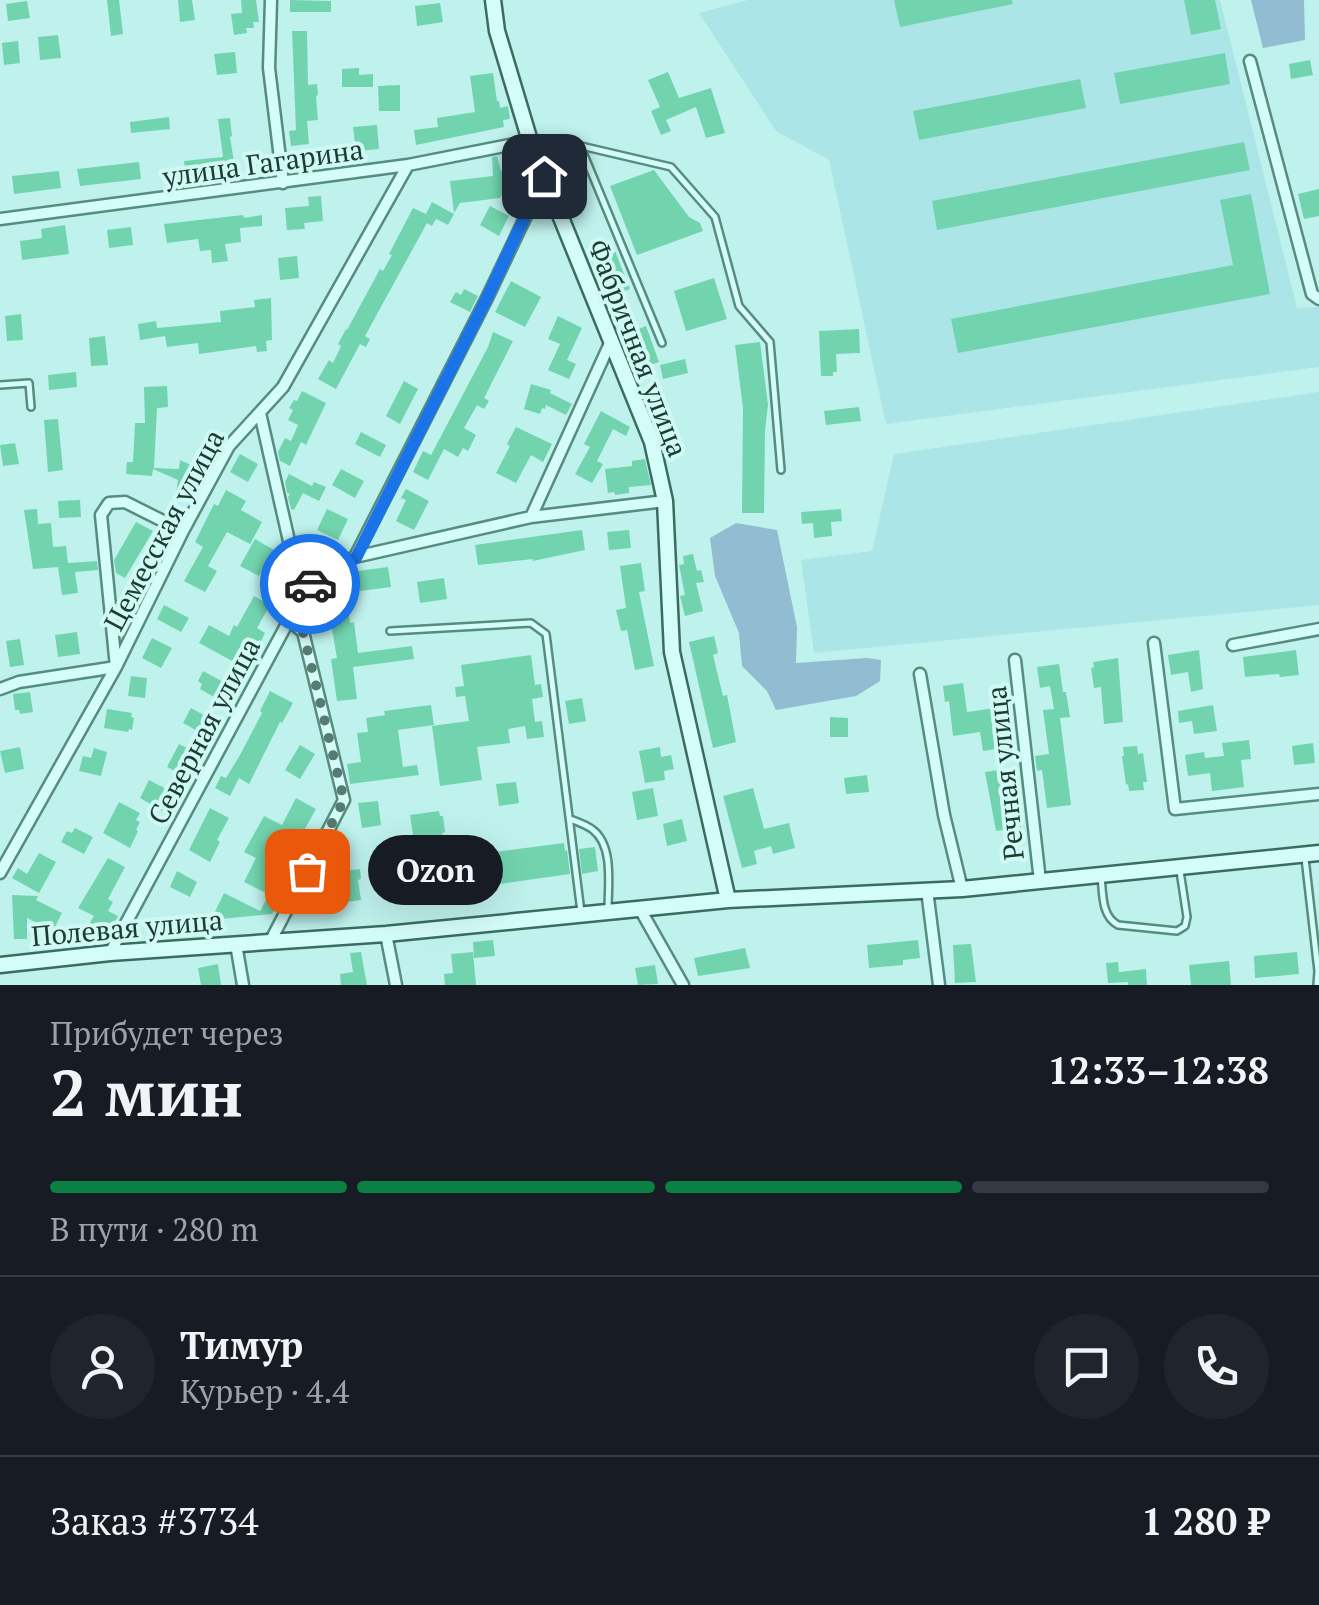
<!DOCTYPE html>
<html lang="ru">
<head>
<meta charset="utf-8">
<style>
	:root { --surface:#171b24; --page:#20242c; --text:#f1f3f6; --muted:#9ea1a6; --line:#363941; --accent:#0b8043 }
	body { margin:0; font-family:"PT Serif",serif; background:var(--page); color:var(--text); height:100vh; display:flex; flex-direction:column; font-size:38px; white-space:nowrap }
	* { box-sizing:border-box; margin:0 }
	p { font-size:32px; color:var(--muted) }
	.icon { flex:none; width:55px; height:55px; fill:none; stroke:currentColor; stroke-width:2; stroke-linecap:round; stroke-linejoin:round }
	.map { position:relative; height:985px; overflow:hidden }
	.panel { display:flex; flex-direction:column; background:var(--surface); flex:1 }
	.panel>* { flex:none }
	.pin { position:absolute; display:grid; place-items:center; width:85px; height:85px; color:#fff; margin:-42px; border-radius:20px; box-shadow:0 5px 15px #0006 }
	.courier { position:absolute; display:grid; place-items:center; width:100px; height:100px; margin:-50px; border:8px solid #1a73e8; border-radius:50%; background:#fff; color:#222; box-shadow:0 2px 12px #0007 }
	.bubble { position:absolute; height:70px; border-radius:35px; background:var(--surface); box-shadow:0 10px 40px #0002; font-size:32px; font-weight:700; line-height:70px; text-align:center }
	.headline em { font-style:normal; font-weight:700 }
	.headline div { display:flex; flex-direction:column-reverse }
	.headline { display:flex; align-items:center; justify-content:space-between; height:170px; padding:0 50px }
	h1 { font-size:65px; font-weight:700; line-height:75px }
	.bar { display:grid; grid-template-columns:repeat(4,1fr); gap:15px 10px; align-content:center; height:120px; padding:0 50px }
	.bar i { height:12px; border-radius:8px; background:var(--line) }
	.bar .current { background:var(--accent) }
	.bar p { grid-column:span 4 }
	.line { display:flex; align-items:center; gap:25px; padding:0 50px; border-top:2px solid var(--line) }
	.line div { flex:1 }
	.round { display:grid; place-items:center; flex:none; width:105px; height:105px; border-radius:52px; background:var(--page) }
	.map>svg:first-child { display:block }
	.farmland { fill:#ace5e8 }
	.green { fill:#92bcd1 }
	.building { fill:#72d4af }
	.lines { fill:none; stroke-linecap:round; stroke-linejoin:round }
	.lane-casing { stroke:#568d7e; stroke-width:10 }
	.street-casing { stroke:#568d7e; stroke-width:15 }
	.secondary-casing { stroke:#396e5f; stroke-width:19 }
	.lane { stroke:#d4fcf8; stroke-width:5 }
	.street { stroke:#d4fcf8; stroke-width:10 }
	.secondary { stroke:#d4fcf8; stroke-width:14 }
	.done { stroke:#557b73; stroke-width:10; stroke-dasharray:0 18 }
	.route { stroke:#1a73e8; stroke-width:12 }
	.labels { text-anchor:middle; stroke-width:8; stroke-linejoin:round; paint-order:stroke }
	.street-label { font-size:28px; fill:#1c3b31; stroke:#d0f9f5 }
</style>
</head>
<body>
<div class="map">
<svg width="1319" height="985" viewBox="0 0 1319 985">
	<rect width="100%" height="100%" fill="#bff2ed"/>
	<path class="farmland" d="M748,0h472l77,308 22,-1v60l-433,57 -57,-264 -53,-29 -77,-118z
		M1319,392v213l-505,48 -13,-93 71,-9 22,-97z"/>
	<path class="green" d="M1251,0h53l1,40 -42,8z
		M736,523l41,7 20,97 -1,36 71,-5 14,2 -1,21 -24,15 -80,14 -9,-19 -25,-25 -3,-33 -24,-57 -5,-38z"/>
	<path class="building" d="M107,0h12l4,34 -12,2z
		M178,0h14l3,20 -15,2z
		M241,0h15l3,22h-6l1,6h-8l1,5 -13,2 -3,-21 11,-1z
		M290,0l41,1v11h-41z
		M894,0h118l1,4 -113,23z
		M1184,0h31l6,29 -30,6z
		M27,1l3,17 -22,3 -2,-17z
		M440,3l3,19 -26,4 -2,-20z
		M292,31h15l1,54 9,-1 1,11 -2,1 2,24 -11,1 2,23 -18,2 -2,-15 7,-1z
		M58,35l3,23 -21,2 -2,-23z
		M18,41l2,22 -16,2 -2,-22z
		M235,52l2,21 -20,2 -3,-21z
		M1225,53l5,31 -110,20 -6,-31z
		M1310,60l3,15 -22,4 -2,-15z
		M359,68v7l14,-1v13h-31v-18z
		M668,72l11,26 32,-10 14,45 -19,5 -10,-31 -30,13 5,11 -10,4 -10,-24 9,-4 -12,-27z
		M493,73l4,28h2l1,7 8,-2 2,13 -7,1 1,7 -88,18 -2,-15 24,-3 -1,-9 38,-6 -5,-36z
		M1080,79l6,29 -167,32 -6,-29z
		M400,85v26h-21l-1,-25z
		M169,117l1,12 -39,4 -1,-11z
		M230,118l2,18 -2,1 5,31 -49,8 -2,-15 39,-4 -5,-38z
		M377,125l2,24 -23,2 -3,-24z
		M1244,142l6,28 -313,60 -5,-29z
		M497,156l4,15 11,6 -12,21 -40,5 -6,10 -4,-32 43,-5 -1,-19z
		M139,162l2,17 -61,7 -3,-17z
		M654,170l35,47 11,6 3,8 -66,24 -27,-69z
		M59,171l2,17 -47,6 -2,-18z
		M1319,189v27l-15,3 -6,-25z
		M1251,194l19,100 -312,59 -7,-34 282,-54 -13,-65z
		M321,196l2,25 -19,2 1,6 -18,1 -2,-22 24,-2 -1,-9z
		M432,202l22,12 -6,11 -12,-6 -4,7 -5,-3 -62,113 5,3 -4,8 -6,-3 -24,45 -18,-10 11,-19 4,3 8,-17 -3,-2 8,-15 1,1 33,-61 3,2 9,-16 -3,-1 24,-46 13,6z
		M490,206l19,10 -10,20 -19,-11z
		M243,215l1,3 18,-3v11l-22,2 1,14 -16,2 3,17 -16,2 -1,-13 -11,1 -2,-12 -31,4 -3,-19z
		M65,225l4,29 -47,6 -2,-19 22,-3 -1,-9z
		M131,227l2,18 -24,3 -2,-18z
		M615,251l15,38 -15,6 -15,-38z
		M297,256l2,22 -19,2 -2,-22z
		M714,278l13,41 -41,12 -12,-40z
		M511,281l30,16 -16,30 -30,-15z
		M464,289l14,7 -8,16 -20,-10 6,-10 5,3z
		M271,298l1,42 -6,1 1,10 -10,1 -1,-6 -57,8 -1,-11 -31,4 -2,-11 -25,4 -2,-16 18,-3 1,7 64,-6 -1,-11 35,-4 -1,-7z
		M21,314l2,26 -16,1 -2,-25z
		M558,316l24,12 -15,32 9,4 -7,15 -21,-9 12,-26 -12,-5z
		M646,326l13,36 -12,4 -13,-35z
		M859,329l1,24 -24,1 1,18h-4v4h-12l-2,-45z
		M493,332l20,9 -29,57 5,3 -5,8 -7,-4 -13,23 12,7 -8,16 -5,-3 -5,9 -14,-8 -16,31 -15,-8 10,-21 8,4 57,-108z
		M105,336l3,29 -17,1 -2,-28z
		M760,342l8,63 -3,25 -1,83h-22l1,-105 -8,-63z
		M685,359l3,14 -25,6 -3,-14z
		M76,372l1,15 -28,3 -1,-15z
		M404,381l14,8 -18,35 -14,-8z
		M531,384l20,6 -1,3 22,11 -6,11 -20,-10 -1,4 -3,-1 -2,6 -16,-5z
		M167,386l1,21 -11,1 -3,60 25,1 1,-9 11,5 -13,28h-2l2,-13 -25,-11 -1,7 -26,-2 1,-12h6l2,-39h10l-1,-36z
		M302,391l24,12 -20,42 -5,-3 -11,24 -10,-5 -2,-9 7,-14 6,3 7,-16 -10,-5 5,-10 -4,-2 5,-8 3,1z
		M859,407l2,14 -35,4 -2,-14z
		M601,411l29,16 -4,9 -13,-7 -16,32 6,3 -11,19 -17,-9 15,-27 -6,-3z
		M58,419l5,51 -15,2 -4,-52z
		M516,427l36,17 -9,18 -12,-7 -15,28 -20,-10 14,-27 -3,-2z
		M361,432l25,13 -6,12 -25,-13z
		M15,443l4,21 -16,2 -3,-21z
		M240,454l18,10 -10,18 -18,-10z
		M645,459l6,26 -22,2v6l-14,2 -1,-3 -6,1 -3,-24 27,-3v-5z
		M341,469l23,12 -9,17 -23,-13z
		M289,474l23,12 2,-4 12,5 -7,14 -16,-8 -9,17 -3,-1 -3,-12 2,-3 -3,-1 -2,-11z
		M406,489l23,12 -15,29 -18,-9 10,-21 -5,-2z
		M226,490l20,11 -5,9 21,12 -12,22 -23,-12 -19,34 9,5 -12,21 -21,-11 19,-34 -8,-5 19,-38 4,2z
		M80,500l1,17 -22,1 -1,-17z
		M37,509l1,15 13,-1 2,24 13,-1 2,17 29,-2 1,9 -23,2 3,21 -16,2 -4,-28 -25,2 -9,-59z
		M327,509l21,10 -10,21 -21,-10z
		M841,509l1,12 -11,1 1,14 -18,2 -1,-15 -11,1 -1,-12z
		M136,522l17,9 -28,47 -9,-5 -2,-13z
		M582,530l3,20 -52,11v-2l-55,6 -3,-20z
		M629,530l2,18 -22,2 -2,-18z
		M255,539l19,11 -15,26 -19,-10z
		M693,554l4,17 4,-1 3,12 -8,1 7,28 -18,5 -5,-20 5,-1 -6,-30 5,-1 -1,-8z
		M641,563l4,28 -6,1 15,74 -19,4 -8,-40 -6,1 -5,-21 10,-2 -6,-42z
		M388,567l3,20 -31,4 -2,-20z
		M444,578l3,21 -27,4 -3,-21z
		M346,592l4,31 4,-1 4,31 54,-7 2,13 -61,8 4,32 -20,2 -6,-42 6,-1 -11,-64z
		M254,596l16,9 -13,23 8,5 -18,36 -48,-26 10,-18 20,11 5,-11 3,2z
		M164,605l25,13 -8,14 -24,-13z
		M77,632l3,22 -22,3 -3,-22z
		M714,636l4,17 -5,2 10,41 4,-1 9,47 -23,6 -24,-106z
		M152,638l20,10 -11,20 -19,-10z
		M20,639l4,26 -14,2 -4,-26z
		M1199,650l4,39 -12,3 -3,-20 -17,3 -3,-20z
		M1296,650l3,25 -19,2 -1,-3 -34,3 -2,-20z
		M531,655l4,30 6,-1 2,13 -11,2 3,23 7,-1 2,16 -17,2 -2,-13 -17,3 2,14 -33,4 5,33 -42,6 -8,-60 37,-5 -4,-25 -9,1 -1,-10 9,-1 -3,-21z
		M1118,658l5,64 -19,2 -3,-37 -7,1 -3,-20 3,-1 -1,-5z
		M1059,664l4,28h3l4,25 -10,1 11,87 -24,3 -5,-38 -5,1 -2,-15 14,-2 -6,-44 11,-1 -4,-23 -10,2 -3,-21z
		M203,671l26,14 -8,16 -21,-12 2,-5 -4,-3z
		M131,676l16,2 -2,20 -17,-2z
		M963,683l4,29 36,-5 2,18 -5,1 3,22 -20,3 -3,-19 -27,4 -4,-35 -4,1 -2,-16z
		M270,691l23,12 -11,20 -2,-1 -31,62 -10,-6 -9,18 -15,-8 6,-12 5,2 14,-23 22,-42 -2,-2z
		M30,692l3,20 -13,2 -1,-4h-4l-2,-16z
		M582,698l4,23 -17,3 -4,-23z
		M431,705l3,20 -36,5 5,37 14,-2 2,10 -69,9 -3,-20 14,-2 -4,-29 11,-1 -2,-14 19,-3 -1,-4z
		M1213,705l4,26 -23,3 -2,-13 -13,2 -1,-12z
		M191,708l18,10 -8,15 -18,-10z
		M107,709l25,4 -1,4 3,1 -2,12 -3,-1 -1,3 -24,-4z
		M830,717l18,1v19h-18z
		M1249,740l2,19 -10,1 3,27 -32,4 -2,-18 -22,3 -3,-21 19,-3 1,6 19,-2 -2,-13z
		M1313,743l2,20 -21,2 -2,-19z
		M179,744l16,8 -12,23 -16,-8z
		M300,745l15,9 -15,25 -15,-9z
		M1137,746l1,8 5,-1 4,29h-4l1,8 -15,1 -1,-7 -2,1 -4,-29h2l-1,-9z
		M20,747l4,22 -19,4 -5,-22z
		M660,747l1,10 10,-2 3,14 -10,2 1,9 -20,3 -6,-32z
		M94,748l13,4 -6,24 -22,-5 4,-15 8,2z
		M1012,768l9,60 -25,3 -11,-59z
		M867,775l2,17 -23,2 -2,-16z
		M149,780l23,12 -10,19 -22,-13z
		M516,782l3,21 -20,3 -3,-22z
		M653,788l5,28 -21,4 -5,-28z
		M753,788l11,41 25,-6 6,25 -22,6 -2,-8 -17,5 3,13 -15,4 -19,-72z
		M296,798l20,11 -27,48 3,2 -7,14 -7,-4 -12,24 -22,-11 12,-24 -12,-6 20,-36 18,9z
		M378,801l3,24 -19,3 -4,-25z
		M119,802l21,11 -4,7 4,2 -4,8 2,1 -8,17 -27,-15z
		M210,808l19,10 -12,22 3,2 -10,20 -21,-12z
		M439,811l1,5h3l2,16 -3,1 2,9h-6l5,34 48,-6 -3,-17 76,-10 1,8 2,-1 3,24 -149,21 -2,-19 -38,5 -2,-11h-5l-2,-14 5,-1 -1,-9 38,-5 -4,-26z
		M682,819l5,22 -20,5 -4,-22z
		M75,828l18,9 -9,17 -23,-12 6,-11 5,2z
		M595,847l3,24 -16,3 -3,-25z
		M39,853l17,9 -17,31 -27,-15 6,-10 9,6z
		M108,858l17,9 -17,32 5,3 -5,9 10,5 -9,18 -20,-10 5,-8 -16,-8z
		M332,858l3,14 25,-3 1,10 -3,1 3,20 -24,3 -3,-22 -16,3 -2,-8 7,-16z
		M177,871l20,11 -7,15 -20,-10z
		M224,893l36,18 8,-15 11,6 -7,12 -61,6z
		M12,895l26,1 -2,4 26,13 -9,18 -26,-13v21h-13z
		M493,940l2,16 -21,2 -1,-16z
		M918,940l2,18 -17,2v5l-34,3 -2,-23z
		M971,944l5,38 -21,1 -2,-38z
		M745,948l5,20 -52,8 -4,-18z
		M361,952l6,33h-26l-1,-11 13,-2 -3,-19z
		M473,952l3,33h-31l-1,-11 9,-1 -2,-19z
		M1297,952l2,22 -44,4 -1,-22z
		M1229,961l2,24h-40l-2,-20z
		M1118,962l1,10 27,-3 1,16h-19v-3l-20,1 -2,-20z
		M218,964l3,21h-20l-3,-17z
		M655,965l3,19 -20,1 -3,-17z"/>
	<g class="lines">
		<defs>
			<path id="lane" d="M531,141h29l111,26 44,50 24,89 31,36 11,128
				M580,145l82,198
				M0,385l29,-2 2,24
				M390,631l141,-8 15,11 35,278
				M570,819c8,3 17,6 23,11 21,16 15,56 15,79
				M1305,858l13,113 -1,14
				M1101,876c2,17 0,40 17,49l59,6 8,-5 2,-9 -7,-46"/>
			<path id="street" d="M271,0l-2,68 14,115
				M1250,61l62,233 7,5
				M0,219l408,-54 122,-24
				M260,413l41,181
				M531,517l80,-176
				M355,557l176,-40 134,-16
				M1154,643l21,166 144,-15
				M1233,645l86,-16
				M1015,660l25,221
				M920,674l24,141 18,74
				M0,689l19,-7 97,-15 -15,-152 8,-12 16,-1 58,29
				M0,873l116,-206 67,-136 46,-85 54,-59 125,-222
				M927,890l12,95
				M640,909l43,76
				M386,934l10,51
				M270,942l74,-142 -41,-168 -14,-12
				M236,944l7,41
				M110,953l179,-333c18,-39 28,-45 66,-63l132,-259 58,-122"/>
			<path id="secondary" d="M493,0l4,31 33,110 122,301 13,59 7,151 56,248
				M0,965l110,-12 276,-19 342,-34 234,-11 357,-36"/>
		</defs>
		<use href="#lane" class="lane-casing"/>
		<use href="#street" class="street-casing"/>
		<use href="#secondary" class="secondary-casing"/>
		<use href="#lane" class="lane"/>
		<use href="#street" class="street"/>
		<use href="#secondary" class="secondary"/>
	</g>
	<g class="lines">
		<path class="done" d="M307,871l37,-71 -41,-168 -14,-12 12,-26 9,-10"/>
		<path class="route" d="M310,584l11,-12 35,-14 131,-260 57,-122"/>
	</g>
	<g class="labels">
		<g class="street-label">
			<text transform="translate(263 163) rotate(-8)" y="10">улица Гагарина</text>
			<text transform="translate(638 348) rotate(69)" y="10">Фабричная улица</text>
			<text transform="translate(164 530) rotate(-62)" y="10">Цемесская улица</text>
			<text transform="translate(204 731) rotate(-62)" y="10">Северная улица</text>
			<text transform="translate(1005 773) rotate(-96)" y="10">Речная улица</text>
			<text transform="translate(127 928) rotate(-5)" y="10">Полевая улица</text>
		</g>
	</g>
</svg>
<div class="pin" style="left:307px;top:871px;background:#ea580c"><svg class="icon" aria-label="bag" viewBox="0 0 24 24"><path d="M5 8h14l-1 12H6zM9 8a3 3 0 0 1 6 0"/></svg></div>
<div class="pin" style="left:544px;top:176px;background:#1f2937"><svg class="icon" aria-label="home" viewBox="0 0 24 24"><path d="M3 11l9-7 9 7M6 9v11h12V9"/></svg></div>
<div class="courier" style="left:310px;top:584px"><svg class="icon" aria-label="car" viewBox="0 0 24 24"><path d="M5 17H2v-5l4-1 3-4h7l3 4 3 1v5h-3M9 17h6M6 11h13"/><circle cx="7" cy="17" r="2"/><circle cx="17" cy="17" r="2"/></svg></div>
<div class="bubble" style="left:368px;top:835px;width:135px">Ozon</div>
</div>
<section class="panel">
<div class="headline"><div><h1>2 мин</h1><p>Прибудет через</p></div><em>12:33–12:38</em></div>
<div class="bar"><i class="current"></i><i class="current"></i><i class="current"></i><i></i><p>В пути · 280 m</p></div>
<div class="line" style="height:180px"><a class="round"><svg class="icon" aria-label="person" viewBox="0 0 24 24"><circle cx="12" cy="8" r="4"/><path d="M4 21q1-7 8-7t8 7"/></svg></a><div><b>Тимур</b><p>Курьер · 4.4</p></div><a class="round"><svg class="icon" aria-label="chat" viewBox="0 0 24 24"><path d="M4 5h16v11H9l-5 4z"/></svg></a><a class="round"><svg class="icon" aria-label="phone" viewBox="0 0 24 24"><path d="M5 4h4l2 5-3 2q2 4 5 5l2-3 5 2v4C11 20 4 13 5 4z"/></svg></a></div>
<div class="line" style="height:130px"><div>Заказ #3734</div><b>1 280 ₽</b></div>
</section>
</body>
</html>
